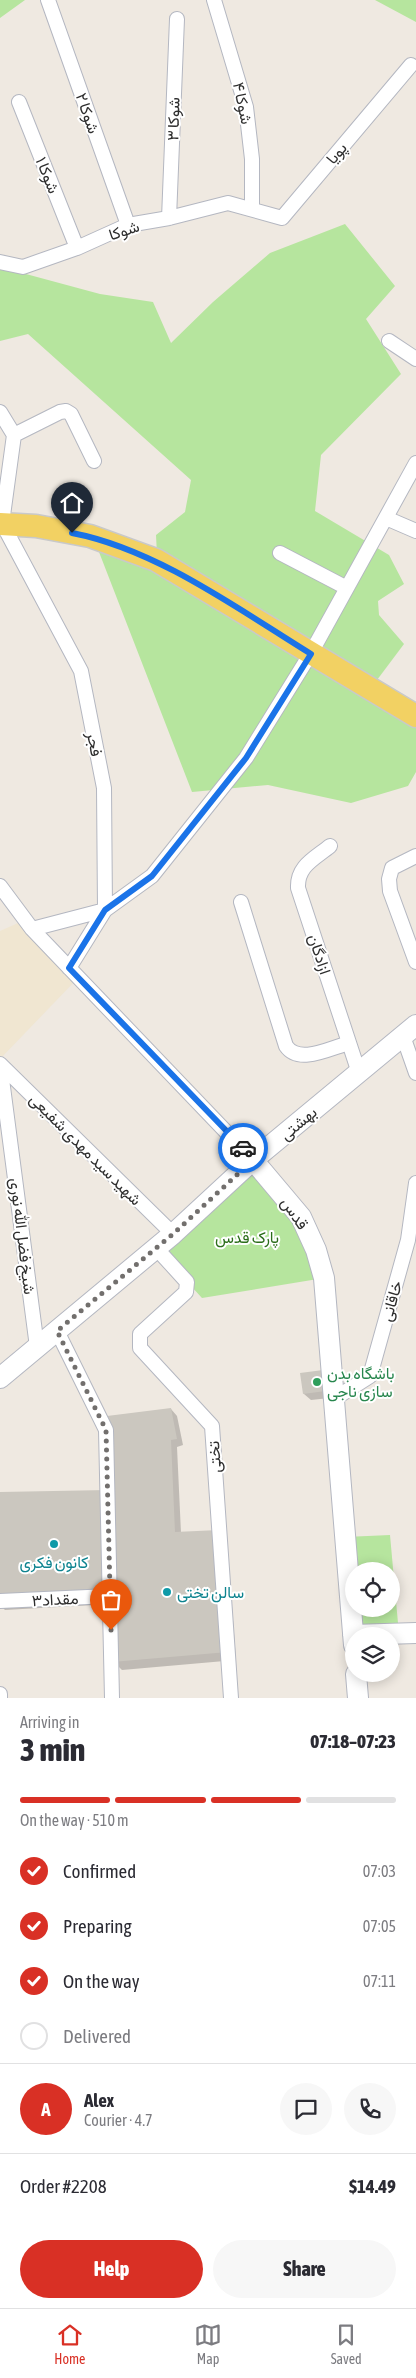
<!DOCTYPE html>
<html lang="en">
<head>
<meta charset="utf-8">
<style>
	:root { --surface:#fff; --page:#f7f7f7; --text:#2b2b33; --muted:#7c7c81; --line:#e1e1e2; --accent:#d93025 }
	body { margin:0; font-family:"Asap Condensed",Vazirmatn,sans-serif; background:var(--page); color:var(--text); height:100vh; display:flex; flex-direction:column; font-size:19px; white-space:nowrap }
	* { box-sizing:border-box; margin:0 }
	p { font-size:16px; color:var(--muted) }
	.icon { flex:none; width:28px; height:28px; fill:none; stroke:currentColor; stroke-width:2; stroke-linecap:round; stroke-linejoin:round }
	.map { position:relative; height:1698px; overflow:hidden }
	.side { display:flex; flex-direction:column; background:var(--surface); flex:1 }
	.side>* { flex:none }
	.controls { position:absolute; left:345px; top:1562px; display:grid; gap:10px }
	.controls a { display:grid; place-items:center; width:55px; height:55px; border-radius:50%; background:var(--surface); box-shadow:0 2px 12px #0003; font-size:25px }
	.pin { position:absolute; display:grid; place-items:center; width:42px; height:42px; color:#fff; margin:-51px -21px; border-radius:50% 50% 50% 0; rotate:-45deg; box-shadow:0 0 5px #0007 }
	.pin .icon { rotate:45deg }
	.courier { position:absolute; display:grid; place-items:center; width:50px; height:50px; margin:-25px; border:4px solid #1a73e8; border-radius:50%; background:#fff; color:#222; box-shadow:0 1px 6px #0007 }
	.summary em { font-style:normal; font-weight:800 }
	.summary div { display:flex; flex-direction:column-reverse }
	.summary { display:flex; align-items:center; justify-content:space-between; height:85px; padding:0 20px }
	h1 { font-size:32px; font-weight:800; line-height:38px }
	.bar { display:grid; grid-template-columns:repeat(4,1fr); gap:8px 5px; align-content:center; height:60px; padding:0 20px }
	.bar i { height:6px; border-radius:4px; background:var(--line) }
	.bar .selected { background:var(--accent) }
	.bar p { grid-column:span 4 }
	.line { display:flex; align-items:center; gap:12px; padding:0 20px; border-top:1px solid var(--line) }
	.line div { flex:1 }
	.round { display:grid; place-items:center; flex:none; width:52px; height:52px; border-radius:26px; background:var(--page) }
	ol { padding:0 20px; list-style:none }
	li { display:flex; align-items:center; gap:15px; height:55px }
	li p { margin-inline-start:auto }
	li .icon { padding:5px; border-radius:50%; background:var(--accent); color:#fff; stroke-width:4 }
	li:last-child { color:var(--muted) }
	li i { width:28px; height:28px; border:2px solid var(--line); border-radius:50% }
	.primary-button { display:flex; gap:10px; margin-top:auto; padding:10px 20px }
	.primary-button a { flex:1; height:58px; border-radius:30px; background:var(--accent); color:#fff; font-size:20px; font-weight:800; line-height:58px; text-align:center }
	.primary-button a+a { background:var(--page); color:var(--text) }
	.dock { display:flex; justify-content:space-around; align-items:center; height:70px; border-top:1px solid var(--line); background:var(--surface); font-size:14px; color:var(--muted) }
	.dock a { display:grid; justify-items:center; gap:2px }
	.dock .selected { color:var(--accent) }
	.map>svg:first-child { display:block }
	.education { fill:#f0e6d1 }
	.green { fill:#b6e59e; fill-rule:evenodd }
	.shadow { fill:#0003 }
	.building { fill:#cbc7bf }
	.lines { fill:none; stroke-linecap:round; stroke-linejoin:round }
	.street-casing { stroke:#b4b7c1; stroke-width:16 }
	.secondary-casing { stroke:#b4b7c1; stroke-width:22 }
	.primary-casing { stroke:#c9c9c9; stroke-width:25 }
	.street { stroke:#fff; stroke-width:14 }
	.secondary { stroke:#fff; stroke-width:20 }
	.primary { stroke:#f2d163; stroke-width:22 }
	.done { stroke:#726f6d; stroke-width:5; stroke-dasharray:0 9 }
	.route { stroke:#1a73e8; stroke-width:6 }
	.leisure-dot { fill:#2e9e5b; stroke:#fff; stroke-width:2 }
	.culture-dot { fill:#0f9aa8; stroke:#fff; stroke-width:2 }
	.labels { text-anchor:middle; stroke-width:4; stroke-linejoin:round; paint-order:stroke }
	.street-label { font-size:16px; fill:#2e2e2e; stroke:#fff }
	.park-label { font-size:16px; fill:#2c6e1b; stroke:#fff }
	.leisure-label { font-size:16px; fill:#27864d; stroke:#fff; text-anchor:start }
	.culture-label { font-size:16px; fill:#0d838f; stroke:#fff }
</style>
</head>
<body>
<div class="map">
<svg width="416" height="1698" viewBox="0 0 416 1698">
	<rect width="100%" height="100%" fill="#efe9e1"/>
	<path class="education" d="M25,920l53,58 -78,81v-128z"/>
	<path class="green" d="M0,0h25l-25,18z
		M375,0h41v22z
		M345,224l50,62 -29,33 35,55 -80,81 -6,56 74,44 15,29 -26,17 1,14 25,29 -30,40 -217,-129 -1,-20 29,-23 6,-32 -163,-146 -28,7v-74l100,27 53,8 18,41 42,-41 57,-49z
		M91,538l65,24 260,155v55l-8,14 -57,17 -83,-18 -76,7 -93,-240z
		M253,1160l48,57 23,61 -122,20 -46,-50z
		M390,1535l9,99h-46l-8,-97zM354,1571h37v38h-37z"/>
	<path class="shadow" d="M302,1374l37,23 -28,3 -7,-6z
		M171,1409l6,7 6,29 -6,2 4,86 46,7 9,120 -114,10 -9,-9 -1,-57 -107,6 -5,-5v-112l106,-1z"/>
	<path class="building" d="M331,1369l2,21 -30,4 -3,-21z
		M171,1408l6,31 -6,1 4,92 44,-2 9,122 -116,10 -2,-66 -110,5v-109l107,-2 -8,-73z"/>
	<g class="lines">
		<defs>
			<path id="street" d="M48,0l80,225
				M214,0l32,107 6,52v50
				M19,102l58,146
				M169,218l8,-199
				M0,262l23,5 54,-19 51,-23 41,-7 59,-15 54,15 129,-153
				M389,341l27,18
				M0,412l14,23 -12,88 79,148 23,117 1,122
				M14,435l46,-23 6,-1 5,3 23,47
				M386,518l30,13
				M280,553l67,35
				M330,846c-16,13 -33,20 -32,42l61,185
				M416,856l-24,12 -3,11 1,12 26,71
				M0,886l32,43 221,231
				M241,902l45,144c13,19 44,2 63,-3
				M32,929l73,-19
				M69,968l36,-58 47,-34 94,-118 65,-105 105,-190
				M403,1036l13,37
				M0,1064l37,283
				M0,1064l173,170
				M156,1248l31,34 -1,10 -46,42v14l72,78 19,272
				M57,1331l49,99 6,268
				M334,1399l36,-23 38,-136 8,-57
				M0,1601l110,-5
				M0,1694v4"/>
			<path id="secondary" d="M253,1160l48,57 15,33 8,28 30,367
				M0,1378l173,-144 80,-74 163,-135
				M353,1635l63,-2
				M356,1674l2,24"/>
			<path id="primary" d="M0,524l36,2 54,10 66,24 260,156"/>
		</defs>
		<use href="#street" class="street-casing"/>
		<use href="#secondary" class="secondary-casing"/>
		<use href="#primary" class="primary-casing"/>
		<use href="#street" class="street"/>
		<use href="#secondary" class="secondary"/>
		<use href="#primary" class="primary"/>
	</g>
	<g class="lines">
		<path class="done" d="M111,1630l-5,-200 -49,-99 116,-97 80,-74 -10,-12"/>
		<path class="route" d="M72,533c84,16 166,76 239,121l-65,104 -94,118 -47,34 -36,58 174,180"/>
	</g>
	<circle class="leisure-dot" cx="317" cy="1382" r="5"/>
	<g class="culture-dot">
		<circle cx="54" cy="1544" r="5"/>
		<circle cx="167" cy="1592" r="5"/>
	</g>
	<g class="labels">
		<g class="street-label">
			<text transform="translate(243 103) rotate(78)" y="6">شوکا ۴</text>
			<text transform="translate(88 113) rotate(71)" y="6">شوکا ۲</text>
			<text transform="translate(173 119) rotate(-88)" y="6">شوکا ۳</text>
			<text transform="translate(336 153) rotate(-50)" y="6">پویا</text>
			<text transform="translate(48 175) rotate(68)" y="6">شوکا ۱</text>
			<text transform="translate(124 230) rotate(-18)" y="6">شوکا</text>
			<text transform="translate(95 744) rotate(79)" y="6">فجر</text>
			<text transform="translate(320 954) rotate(72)" y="6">ازادگان</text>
			<text transform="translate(298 1123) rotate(-40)" y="6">بهشتی</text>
			<text transform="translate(86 1149) rotate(45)" y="6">شهید سید مهدی شفیعی</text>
			<text transform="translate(295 1213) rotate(56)" y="6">قدس</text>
			<text transform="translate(23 1236) rotate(83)" y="6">شیخ فضل الله نوری</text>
			<text transform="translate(391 1301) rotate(-74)" y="6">خاقانی</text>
			<text transform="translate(214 1457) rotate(-94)" y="6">تختی</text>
			<text transform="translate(55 1599) rotate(-3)" y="6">مقداد۳</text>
		</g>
		<g class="park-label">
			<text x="247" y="1243">پارک قدس</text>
		</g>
		<g class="leisure-label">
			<text x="327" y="1379">باشگاه بدن<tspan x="327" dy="18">سازی ناجی</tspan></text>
		</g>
		<g class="culture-label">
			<text x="54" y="1568">کانون فکری</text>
			<text x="177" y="1598" text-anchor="start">سالن تختی</text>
		</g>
	</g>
</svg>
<div class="controls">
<a><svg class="icon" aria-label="locate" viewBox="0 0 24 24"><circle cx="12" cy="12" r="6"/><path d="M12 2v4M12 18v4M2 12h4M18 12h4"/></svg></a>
<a><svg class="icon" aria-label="layers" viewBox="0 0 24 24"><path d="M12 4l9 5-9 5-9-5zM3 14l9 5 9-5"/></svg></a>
</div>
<div class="pin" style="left:111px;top:1630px;background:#ea580c"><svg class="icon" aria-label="bag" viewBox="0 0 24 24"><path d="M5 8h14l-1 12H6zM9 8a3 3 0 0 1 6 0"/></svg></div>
<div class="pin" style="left:72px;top:533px;background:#1f2937"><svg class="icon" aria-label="home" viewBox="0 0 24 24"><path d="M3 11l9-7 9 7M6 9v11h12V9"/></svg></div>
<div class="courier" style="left:243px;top:1148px"><svg class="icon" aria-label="car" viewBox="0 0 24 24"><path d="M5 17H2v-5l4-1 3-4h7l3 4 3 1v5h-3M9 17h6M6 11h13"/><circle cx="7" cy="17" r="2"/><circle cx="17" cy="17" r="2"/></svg></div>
</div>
<section class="side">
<div class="summary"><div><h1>3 min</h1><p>Arriving in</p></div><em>07:18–07:23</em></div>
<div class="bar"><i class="selected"></i><i class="selected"></i><i class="selected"></i><i></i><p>On the way · 510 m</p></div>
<ol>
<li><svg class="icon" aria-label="check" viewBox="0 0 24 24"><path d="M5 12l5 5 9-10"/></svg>Confirmed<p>07:03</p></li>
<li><svg class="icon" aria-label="check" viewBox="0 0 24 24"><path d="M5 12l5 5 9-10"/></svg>Preparing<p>07:05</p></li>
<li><svg class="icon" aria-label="check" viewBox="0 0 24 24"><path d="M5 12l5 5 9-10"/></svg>On the way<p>07:11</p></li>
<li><i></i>Delivered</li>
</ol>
<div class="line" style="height:90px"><b class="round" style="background:var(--accent);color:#fff">A</b><div><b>Alex</b><p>Courier · 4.7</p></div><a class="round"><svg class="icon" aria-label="chat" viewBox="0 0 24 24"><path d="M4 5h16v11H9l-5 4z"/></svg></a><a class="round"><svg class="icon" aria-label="phone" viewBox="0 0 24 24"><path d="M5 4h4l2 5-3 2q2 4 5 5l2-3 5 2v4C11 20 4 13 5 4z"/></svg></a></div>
<div class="line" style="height:65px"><div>Order #2208</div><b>$14.49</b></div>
<div class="primary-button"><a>Help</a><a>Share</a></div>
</section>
<nav class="dock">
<a class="selected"><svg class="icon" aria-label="home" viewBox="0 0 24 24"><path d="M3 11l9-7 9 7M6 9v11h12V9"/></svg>Home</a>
<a><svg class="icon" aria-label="map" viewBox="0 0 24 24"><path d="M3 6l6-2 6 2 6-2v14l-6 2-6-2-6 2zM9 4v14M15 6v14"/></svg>Map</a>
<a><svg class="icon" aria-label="saved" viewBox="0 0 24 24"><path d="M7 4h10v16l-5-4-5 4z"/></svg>Saved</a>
</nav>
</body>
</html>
